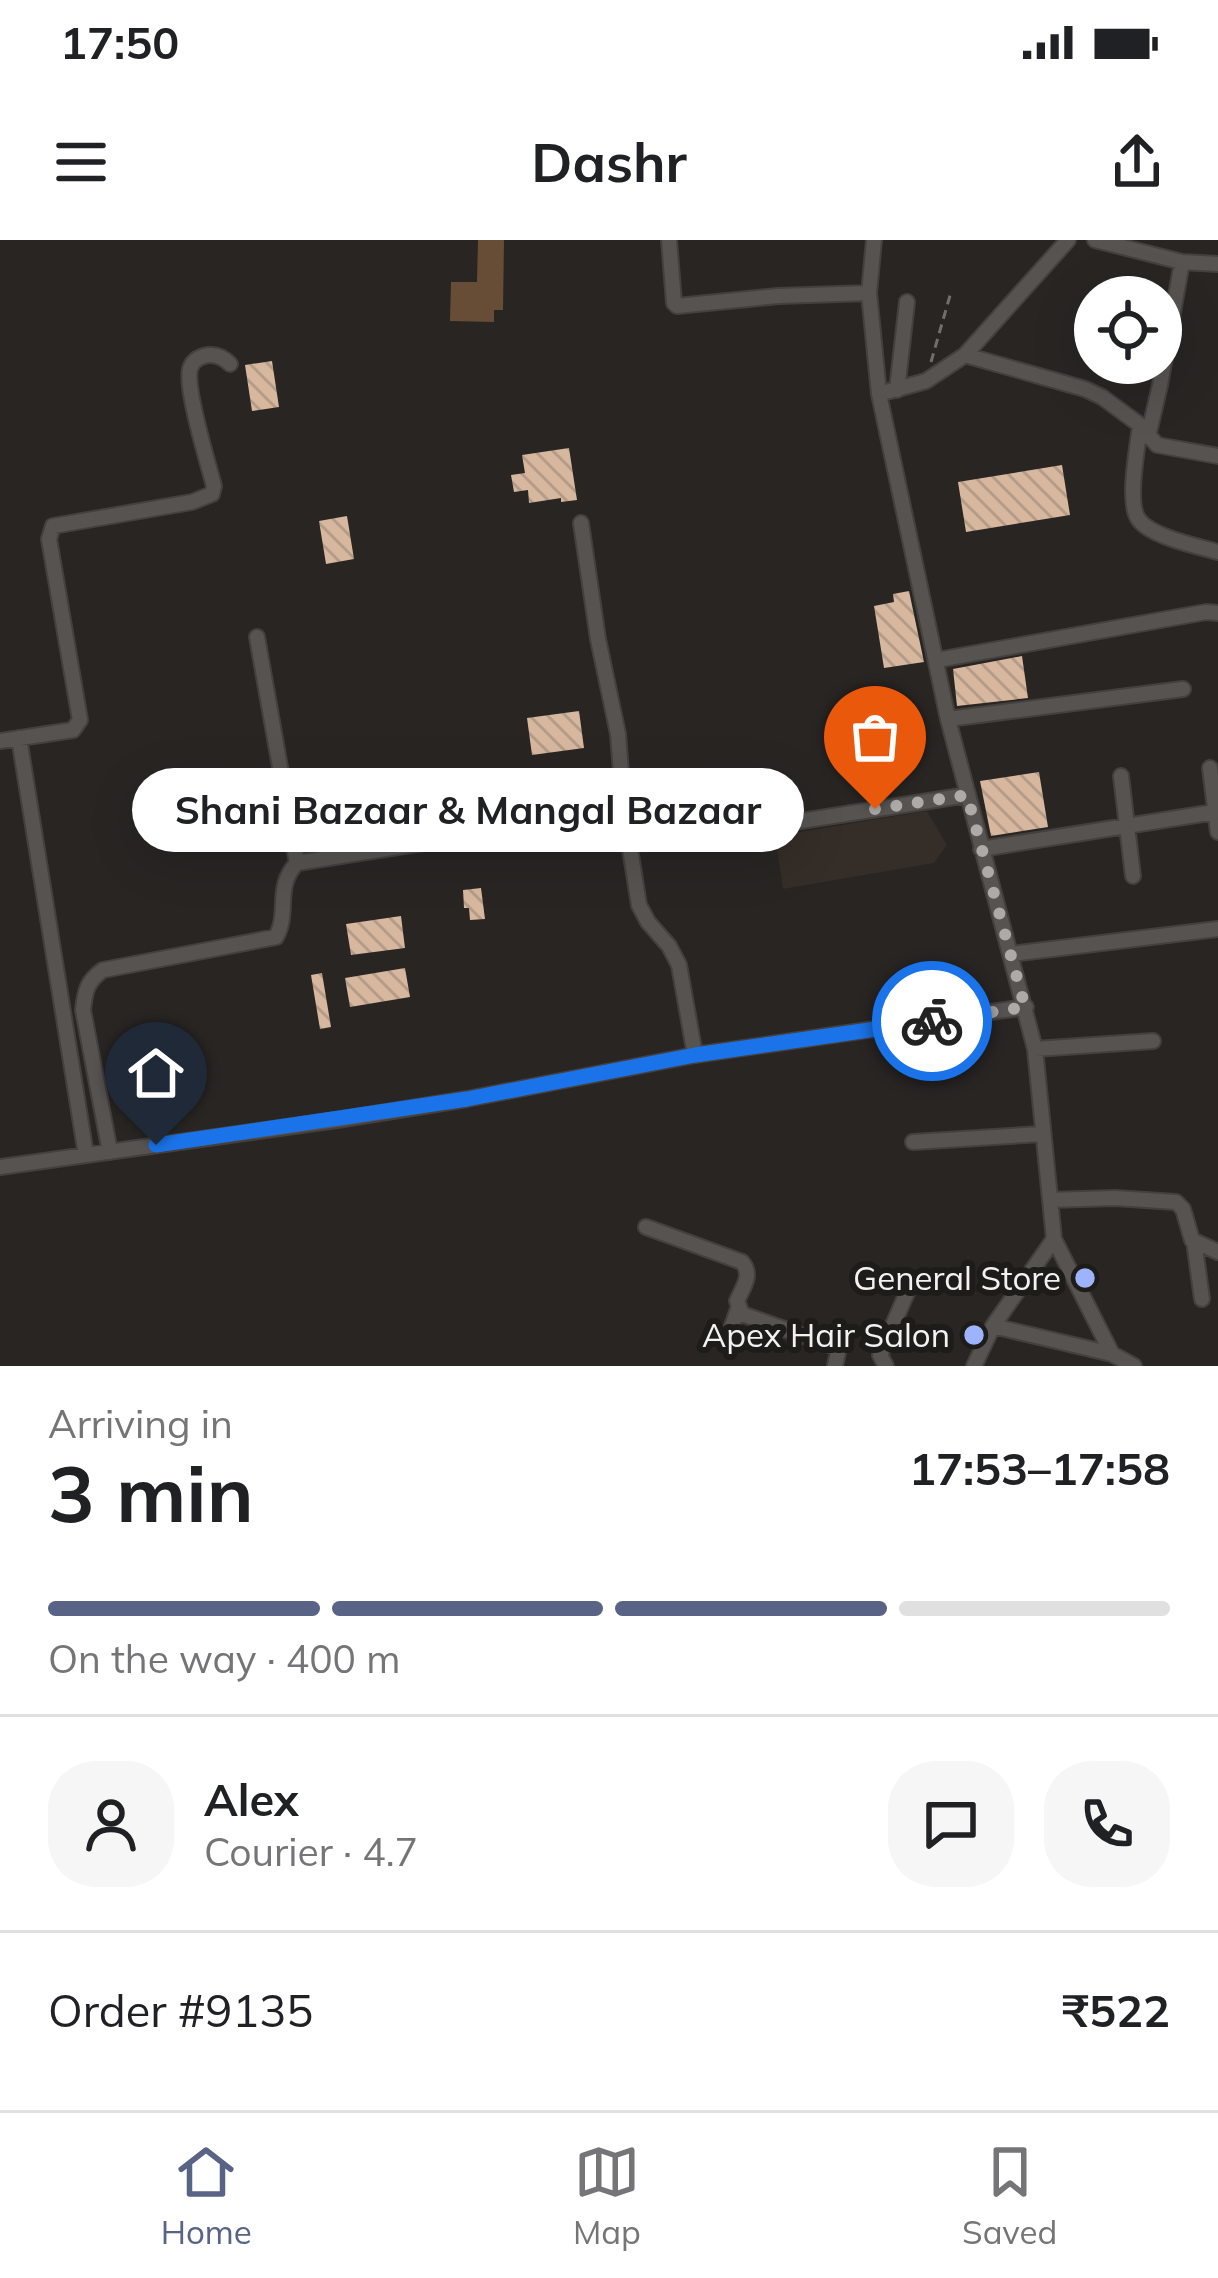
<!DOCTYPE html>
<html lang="en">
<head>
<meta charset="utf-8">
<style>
	:root { --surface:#fff; --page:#f6f6f6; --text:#202124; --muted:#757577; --line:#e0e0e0; --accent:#586386 }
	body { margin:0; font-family:Mulish,sans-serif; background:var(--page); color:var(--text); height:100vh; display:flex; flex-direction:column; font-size:45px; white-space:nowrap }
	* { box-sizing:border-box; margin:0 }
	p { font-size:39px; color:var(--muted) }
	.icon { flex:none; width:66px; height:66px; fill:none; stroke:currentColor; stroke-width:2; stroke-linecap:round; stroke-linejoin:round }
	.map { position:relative; height:1126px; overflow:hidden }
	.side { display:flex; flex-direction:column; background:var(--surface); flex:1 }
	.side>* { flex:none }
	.tools { position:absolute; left:1074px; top:36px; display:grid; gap:24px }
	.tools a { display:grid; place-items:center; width:108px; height:108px; border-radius:50%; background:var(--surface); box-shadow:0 12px 48px #0002; font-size:60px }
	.pin { position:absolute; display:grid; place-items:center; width:102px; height:102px; color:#fff; margin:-123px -51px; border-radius:50% 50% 50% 0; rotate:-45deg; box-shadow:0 0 12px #0007 }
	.pin .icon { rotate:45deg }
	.courier { position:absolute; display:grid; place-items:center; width:120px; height:120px; margin:-60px; border:9px solid #1a73e8; border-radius:50%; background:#fff; color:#222; box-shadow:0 3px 15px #0007 }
	.bubble { position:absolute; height:84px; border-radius:42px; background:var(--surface); box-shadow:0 12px 48px #0002; font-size:39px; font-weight:700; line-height:84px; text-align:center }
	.summary em { font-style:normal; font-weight:700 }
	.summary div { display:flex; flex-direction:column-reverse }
	.summary { display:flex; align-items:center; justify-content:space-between; height:204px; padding:0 48px }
	h1 { font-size:78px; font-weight:700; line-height:90px }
	.bar { display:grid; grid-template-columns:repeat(4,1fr); gap:18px 12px; align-content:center; height:144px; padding:0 48px }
	.bar i { height:15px; border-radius:9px; background:var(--line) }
	.bar .current { background:var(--accent) }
	.bar p { grid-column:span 4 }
	.line { display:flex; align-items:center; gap:30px; padding:0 48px; border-top:3px solid var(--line) }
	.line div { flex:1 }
	.round { display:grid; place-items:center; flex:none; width:126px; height:126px; border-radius:48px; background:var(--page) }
	.status { display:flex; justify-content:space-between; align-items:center; height:84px; padding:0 60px; background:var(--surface); direction:ltr }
	.status svg { height:33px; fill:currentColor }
	header { display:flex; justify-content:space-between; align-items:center; height:156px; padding:0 48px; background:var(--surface); font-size:54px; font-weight:700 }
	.menu { display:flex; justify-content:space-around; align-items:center; height:168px; border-top:3px solid var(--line); background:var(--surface); font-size:33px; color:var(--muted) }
	.menu a { display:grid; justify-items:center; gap:6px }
	.menu .current { color:var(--accent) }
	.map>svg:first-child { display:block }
	.built { fill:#352d27 }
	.water { fill:#684d36 }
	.building { fill:url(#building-back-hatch) }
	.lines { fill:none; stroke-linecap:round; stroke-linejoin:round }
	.minor-casing { stroke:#43403e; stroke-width:18 }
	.path { stroke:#716e6c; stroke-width:3; stroke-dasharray:9 6; stroke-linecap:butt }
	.minor { stroke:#575351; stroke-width:14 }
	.done { stroke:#adaaa8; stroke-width:12; stroke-dasharray:0 21.6 }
	.route { stroke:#1a73e8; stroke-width:15 }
	.poi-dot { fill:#9db4fd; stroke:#1e1c19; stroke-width:4.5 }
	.labels { text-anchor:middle; stroke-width:12; stroke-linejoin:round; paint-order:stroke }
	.poi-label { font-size:33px; fill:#f4f2f0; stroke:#1e1c19; text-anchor:end }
</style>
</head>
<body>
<div class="status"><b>17:50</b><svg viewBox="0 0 49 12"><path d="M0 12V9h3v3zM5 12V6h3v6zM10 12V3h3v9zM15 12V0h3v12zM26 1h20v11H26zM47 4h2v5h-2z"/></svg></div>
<header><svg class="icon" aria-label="menu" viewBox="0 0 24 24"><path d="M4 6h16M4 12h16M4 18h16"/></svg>Dashr<svg class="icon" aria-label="share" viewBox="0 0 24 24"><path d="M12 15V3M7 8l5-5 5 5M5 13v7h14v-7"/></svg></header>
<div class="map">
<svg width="1218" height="1126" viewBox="0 0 1218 1126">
	<defs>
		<pattern id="building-back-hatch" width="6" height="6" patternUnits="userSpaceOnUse" patternTransform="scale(3)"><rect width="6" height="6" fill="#d7b79e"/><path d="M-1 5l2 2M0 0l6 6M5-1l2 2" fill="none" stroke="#b49c88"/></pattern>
	</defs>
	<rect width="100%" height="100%" fill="#282523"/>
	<path class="built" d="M927,571l20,34 -13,18 -151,26 -8,-53z"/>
	<path class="water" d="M478,0h26l-1,70h-9v12l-44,-1 1,-39h26z"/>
	<path class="building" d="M272,121l7,46 -27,4 -7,-46z
		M569,208l8,52 -16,2v-4l-32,5 -1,-13 -14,2 -3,-17 14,-2 -3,-18z
		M1062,225l8,50 -104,17 -8,-50z
		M347,276l7,43 -28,5 -7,-43z
		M909,351l15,71 -40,6 -10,-62 20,-4 -1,-8z
		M1022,416l6,42 -71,8 -4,-37z
		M579,471l5,37 -52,7 -5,-37z
		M1039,532l9,55 -57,9 -11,-55z
		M481,648l4,31 -15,1 -1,-12h-5l-1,-18z
		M401,676l4,32 -54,7 -5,-31z
		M405,728l5,29 -60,10 -5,-29z
		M322,733l9,54 -11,2 -9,-54z"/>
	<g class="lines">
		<defs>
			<path id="minor" d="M669,0l5,63 3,3 101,-10 91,-3
				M874,0l-5,53 10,101 69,325 87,330 19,190 -61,87 -19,40
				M1095,0l87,22 36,2
				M965,115l120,34 17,8 38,28 17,20 61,11
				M897,150l10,-88
				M879,154l47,-13 39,-26 103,-115
				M1140,185c-2,21 -14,79 -1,95 13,17 58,26 79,32
				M1148,197l12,-52 22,-123
				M581,283l17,116 20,95 6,77 15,94 9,17 21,24 10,19 16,90
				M257,397l40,226
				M937,420l269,-48 12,1
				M948,479l235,-30
				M19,498l67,417
				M0,501l73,-11 7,-10 -31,-181 4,-13 139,-24 20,-8 2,-8c-6,-23 -29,-97 -24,-117 2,-7 7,-11 14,-13 11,-3 19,1 26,8
				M1210,528l8,64
				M1121,536l12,100
				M737,591l230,-36
				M981,609l234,-37
				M1011,714l207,-25
				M1035,809l118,-8
				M913,902l128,-8
				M110,912l-27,-142c2,-19 4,-29 20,-40l173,-33c14,-25 -2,-50 21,-74l327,-52
				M0,927l337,-47 130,-21 228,-44 331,-48
				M1050,960l65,-2 61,4 7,7 9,31 26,12
				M646,987l96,35c11,13 1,25 -5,39l5,13 93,33 3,5 -3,14
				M1054,999l58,115 22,12
				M1194,1001l8,58
				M993,1086l119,28
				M727,1100l11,-31
				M886,1126l-6,-11 29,-67"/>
		</defs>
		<use href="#minor" class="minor-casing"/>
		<path class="path" d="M931,122l20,-70"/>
		<use href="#minor" class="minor"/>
	</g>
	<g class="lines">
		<path class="done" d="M875,569l92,-14 58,212 -93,14"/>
		<path class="route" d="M156,905l311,-46 228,-44 237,-34"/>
	</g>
	<g class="poi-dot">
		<circle cx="1085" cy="1038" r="12"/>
		<circle cx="974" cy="1095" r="12"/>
	</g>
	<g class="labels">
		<g class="poi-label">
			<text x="1061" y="1050">General Store</text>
			<text x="950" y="1107">Apex Hair Salon</text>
		</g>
	</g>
</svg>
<div class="tools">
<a><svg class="icon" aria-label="locate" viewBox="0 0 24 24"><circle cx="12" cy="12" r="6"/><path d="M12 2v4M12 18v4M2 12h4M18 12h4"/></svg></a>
</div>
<div class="pin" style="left:875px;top:569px;background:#ea580c"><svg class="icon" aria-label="bag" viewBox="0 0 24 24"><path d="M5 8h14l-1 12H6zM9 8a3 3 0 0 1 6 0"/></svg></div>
<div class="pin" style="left:156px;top:905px;background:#1f2937"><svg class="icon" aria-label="home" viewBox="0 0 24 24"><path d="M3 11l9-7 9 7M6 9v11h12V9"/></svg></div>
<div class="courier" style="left:932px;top:781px"><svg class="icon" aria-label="bike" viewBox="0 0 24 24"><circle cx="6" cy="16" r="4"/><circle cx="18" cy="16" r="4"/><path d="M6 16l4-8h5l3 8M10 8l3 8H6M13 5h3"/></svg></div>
<div class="bubble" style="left:132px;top:528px;width:672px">Shani Bazaar &amp; Mangal Bazaar</div>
</div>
<section class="side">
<div class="summary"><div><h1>3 min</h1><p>Arriving in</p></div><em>17:53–17:58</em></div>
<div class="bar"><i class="current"></i><i class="current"></i><i class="current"></i><i></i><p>On the way · 400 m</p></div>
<div class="line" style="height:216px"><a class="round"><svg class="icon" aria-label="person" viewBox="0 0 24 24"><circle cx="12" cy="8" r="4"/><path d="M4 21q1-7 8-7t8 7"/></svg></a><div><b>Alex</b><p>Courier · 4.7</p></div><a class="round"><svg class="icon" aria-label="chat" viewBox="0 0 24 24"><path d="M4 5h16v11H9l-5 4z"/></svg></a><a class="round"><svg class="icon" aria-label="phone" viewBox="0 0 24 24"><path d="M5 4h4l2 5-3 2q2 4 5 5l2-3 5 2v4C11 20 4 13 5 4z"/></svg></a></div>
<div class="line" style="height:156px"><div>Order #9135</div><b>₹522</b></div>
</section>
<nav class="menu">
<a class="current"><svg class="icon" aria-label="home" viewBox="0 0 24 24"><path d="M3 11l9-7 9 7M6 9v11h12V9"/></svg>Home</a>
<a><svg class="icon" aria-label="map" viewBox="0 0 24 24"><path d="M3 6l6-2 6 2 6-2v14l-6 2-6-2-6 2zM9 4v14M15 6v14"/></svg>Map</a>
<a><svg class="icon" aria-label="saved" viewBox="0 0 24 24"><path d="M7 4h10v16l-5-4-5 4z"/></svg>Saved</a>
</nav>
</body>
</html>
